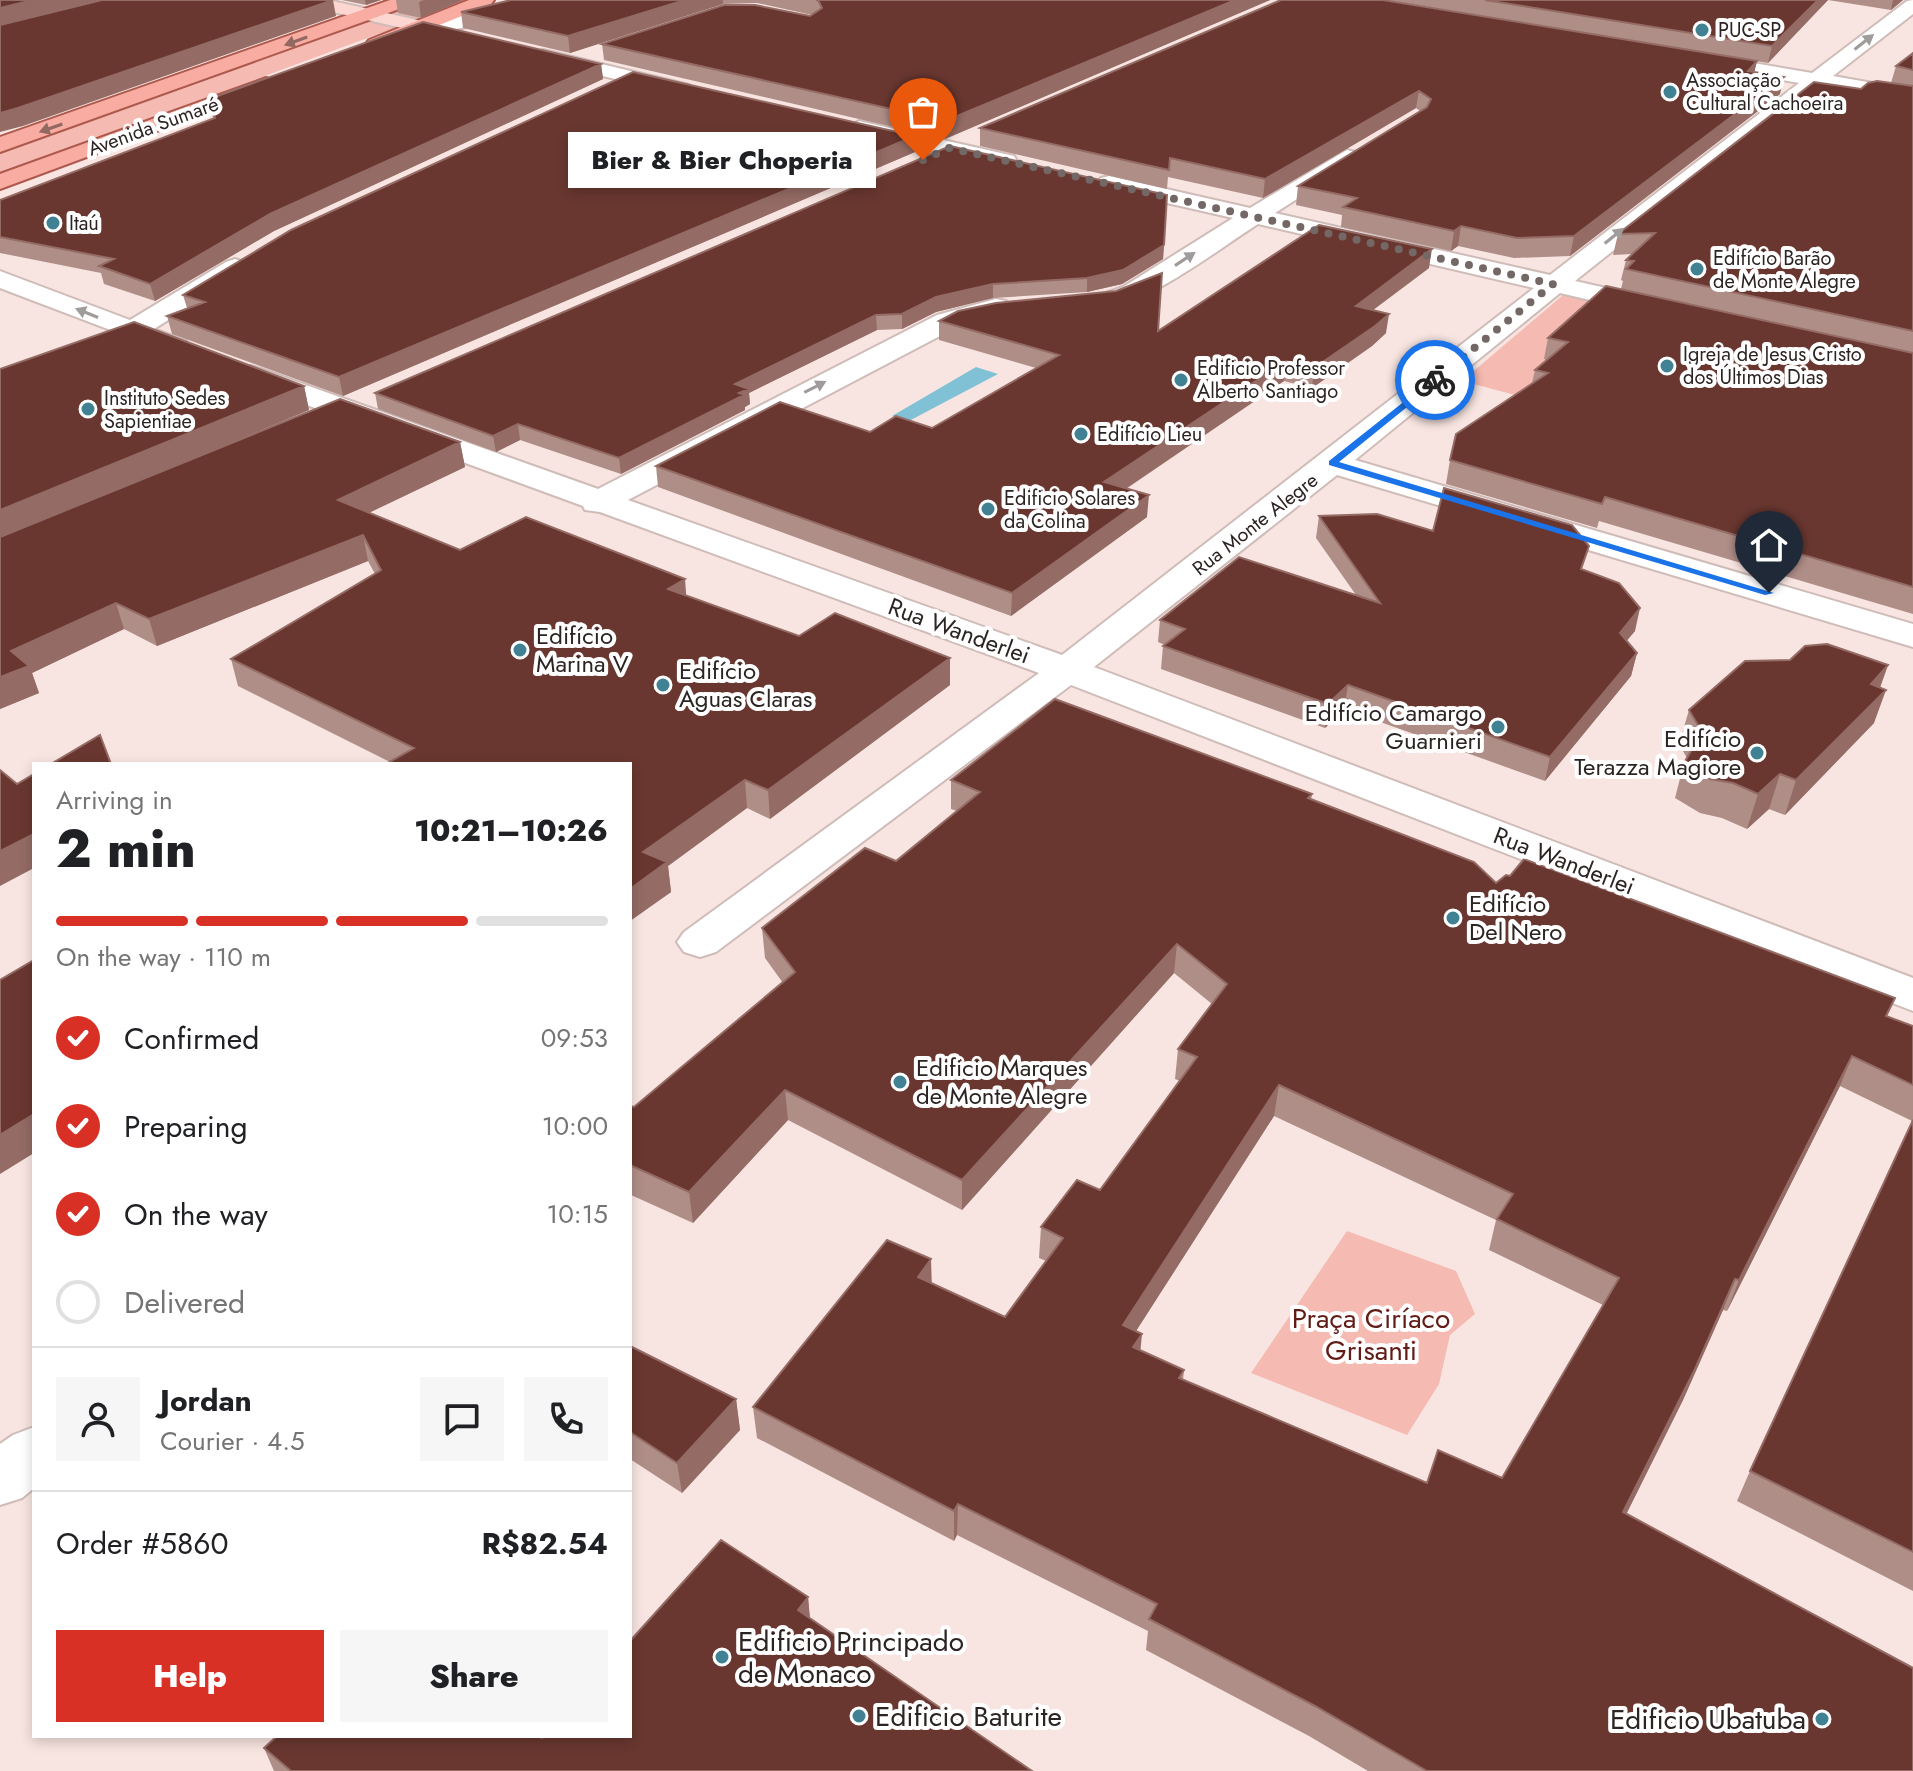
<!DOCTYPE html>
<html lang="en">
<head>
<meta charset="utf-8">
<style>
	:root { --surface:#fff; --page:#f6f6f6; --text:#202124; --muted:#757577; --line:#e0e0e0; --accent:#d93025 }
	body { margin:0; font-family:Jost,sans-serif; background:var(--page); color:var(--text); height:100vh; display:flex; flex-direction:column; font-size:30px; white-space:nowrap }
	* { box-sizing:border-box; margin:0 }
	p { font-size:26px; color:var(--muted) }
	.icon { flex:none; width:44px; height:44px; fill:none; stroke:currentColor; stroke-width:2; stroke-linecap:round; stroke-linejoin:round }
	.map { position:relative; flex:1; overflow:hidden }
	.panel { position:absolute; left:32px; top:762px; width:600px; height:976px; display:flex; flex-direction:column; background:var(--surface); border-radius:0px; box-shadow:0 4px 12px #0003 }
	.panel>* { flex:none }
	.pin { position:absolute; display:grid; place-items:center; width:68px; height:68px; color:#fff; margin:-82px -34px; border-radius:50% 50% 50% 0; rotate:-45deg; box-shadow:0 0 8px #0007 }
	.pin .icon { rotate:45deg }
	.courier { position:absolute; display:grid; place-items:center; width:80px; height:80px; margin:-40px; border:6px solid #1a73e8; border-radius:50%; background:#fff; color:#222; box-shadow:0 2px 10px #0007 }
	.bubble { position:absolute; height:56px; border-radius:0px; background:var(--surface); box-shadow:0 4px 12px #0003; font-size:26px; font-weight:800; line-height:56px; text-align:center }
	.overview em { font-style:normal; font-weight:800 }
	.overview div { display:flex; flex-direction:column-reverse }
	.overview { display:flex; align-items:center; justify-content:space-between; height:136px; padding:0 24px }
	h1 { font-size:52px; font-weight:800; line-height:60px }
	.bar { display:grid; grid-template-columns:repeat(4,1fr); gap:12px 8px; align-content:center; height:96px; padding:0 24px }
	.bar i { height:10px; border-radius:6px; background:var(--line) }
	.bar .current { background:var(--accent) }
	.bar p { grid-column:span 4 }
	.line { display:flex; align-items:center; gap:20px; padding:0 24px; border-top:2px solid var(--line) }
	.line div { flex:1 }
	.round { display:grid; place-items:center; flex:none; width:84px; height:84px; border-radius:0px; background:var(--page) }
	ol { padding:0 24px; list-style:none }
	li { display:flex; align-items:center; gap:24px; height:88px }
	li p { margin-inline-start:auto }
	li .icon { padding:8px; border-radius:50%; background:var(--accent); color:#fff; stroke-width:4 }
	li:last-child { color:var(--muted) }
	li i { width:44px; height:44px; border:4px solid var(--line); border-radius:50% }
	.primary-button { display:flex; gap:16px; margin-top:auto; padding:16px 24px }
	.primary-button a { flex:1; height:92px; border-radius:0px; background:var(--accent); color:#fff; font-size:32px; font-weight:800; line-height:92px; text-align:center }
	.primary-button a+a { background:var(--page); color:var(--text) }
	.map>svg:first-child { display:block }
	.green { fill:#f5bab1 }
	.water { fill:#80c1d5 }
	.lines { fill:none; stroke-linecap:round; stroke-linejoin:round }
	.street-casing { stroke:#cfbcb8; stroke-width:4 }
	.secondary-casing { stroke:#cfbcb8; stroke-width:4 }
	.primary-casing { stroke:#ae594d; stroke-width:4 }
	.street { fill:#fff; fill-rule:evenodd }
	.secondary { fill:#fcd6d0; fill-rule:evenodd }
	.primary { fill:#f9aca2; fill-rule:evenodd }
	.wall { fill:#b08e88; fill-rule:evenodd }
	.shaded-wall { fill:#946b65 }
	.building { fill:#693730; stroke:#946b65; stroke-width:2; fill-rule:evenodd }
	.oneway { fill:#926862 }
	.oneway2 { fill:#a09c9c }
	.route { fill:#1a73e8 }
	.done { stroke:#736866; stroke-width:8; stroke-dasharray:0 14.4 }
	.poi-dot { fill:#408193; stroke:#fff; stroke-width:3 }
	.labels { text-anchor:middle; stroke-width:8; stroke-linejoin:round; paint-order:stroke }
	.far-poi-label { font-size:20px; fill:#2b2423; stroke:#fff; text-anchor:start }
	.far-street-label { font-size:20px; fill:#2b2423; stroke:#fff }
	.street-label { font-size:24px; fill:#2b2423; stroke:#fff }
	.poi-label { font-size:24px; fill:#2b2423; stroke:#fff; text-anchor:start }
	.near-park-label { font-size:28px; fill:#621c15; stroke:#fff }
	.near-poi-label { font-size:28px; fill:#2b2423; stroke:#fff; text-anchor:start }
</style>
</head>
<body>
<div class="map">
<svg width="1913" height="1771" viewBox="0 0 1913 1771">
	<rect width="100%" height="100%" fill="#f8e5e1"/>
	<path class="green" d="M418,0h52l-470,174v-21l205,-72z
		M1563,295l240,55 -259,9 19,5 -40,33 -61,-16z
		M1347,1231l109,40 19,43 -25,21 -11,49 -32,51 -156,-62z"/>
	<path class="water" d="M976,367l22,7 -91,48 -15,-6z"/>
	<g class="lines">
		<defs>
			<path id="street" d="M521,0h30l-3,4c-24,6 -117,40 -133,23l2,-4 32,-4z
				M1913,0v14l-80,62 80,14v12l-93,-16 -245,195 89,20 4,6 -4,6 -10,2 -94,-22 -205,167 558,164v23l-576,-172 -243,192 819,311v33l-842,-326 -355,267 -16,5 -16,-5 -7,-10 7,-10 355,-259 -439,-161 -15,-2 -2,-4 -342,-125 -5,-6 5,-6 10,-3 10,3 337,120 339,-174 59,-16 10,2 4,6 -4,6 -49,14 -329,173 434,155 472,-367 -276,-64c-32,20 -125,91 -158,83l-4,-6 4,-6 23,-8 110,-69 -132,-30 -4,-5 4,-5 8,-2 141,32 97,-58 8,2 3,5 -3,5 -80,51 275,62 249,-192 -112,-20 -3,-4 3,-4 7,-2 118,20 95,-72z
				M543,50l146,35 3,4 -10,6 -146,-35 -3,-4 3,-4z
				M859,121l155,35 3,5 -3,5 -8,2 -155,-35 -3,-5z
				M235,259l9,3 4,5 -4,5 -90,57 32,12 4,6 -4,6 -10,2 -176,-67v-17l130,49 96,-58z
				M34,1427v61l-12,10 -22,7v-61l13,-9z"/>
			<path id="secondary" d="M295,0h33l103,23 2,4 -9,6 -126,-29z"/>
			<path id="primary" d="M390,0h26l-3,4 -413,148v-15z
				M469,0h25l-3,4 -108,44h-14l-3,-4 3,-4z
				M266,78l7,2 3,4 -3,4 -273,101v-15z"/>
		</defs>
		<use href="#street" class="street-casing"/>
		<use href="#secondary" class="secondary-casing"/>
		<use href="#primary" class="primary-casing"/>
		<use href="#street" class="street"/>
		<use href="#secondary" class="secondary"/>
		<use href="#primary" class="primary"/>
	</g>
	<path class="wall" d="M342,0h39l-15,5z
		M396,0h67l-42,18 -23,-5z
		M511,0h759l-325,139 -341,-79 -2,-16 208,-28 2,-1 -55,-12 -34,1 -153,49 -107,-25 -2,-16z
		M1387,0h516l-12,10 -63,-10 -60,63z
		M1913,53v561l-314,-93 -2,7 -151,-44 4,-24 82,-77 3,-13 11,-10 -2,-1 4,-21 73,-49 2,-8 -2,-1 5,-20 6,-6 -19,1 5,-21 243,-145 30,-6 5,-17z
		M1757,61l-3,11 26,22 -210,162 -56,2 -56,-12 -7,5 -110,-24 1,-12 -46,-10 2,-19 122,-75 -4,-3 -153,90 -95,-21 -1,12 -187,-43v-18z
		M601,64l2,15 -329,152 -119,70 -51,-17 -3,-11 -101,-20v-53l213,-82 -4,-19z
		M915,152l-572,244 -171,-62 -5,-18 20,-8 -4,-13z
		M1167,195l-4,64 -41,25 -35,8 -94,6 -57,14 -34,17 -25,1 -128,63 1,11 -5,3v3l-124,64 -101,-34 -24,12 -118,-43 -3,-16z
		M1429,268l-56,42 13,23 -14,13 -60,42 -28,-7 -158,108 21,28 -136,99 -353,-129 -2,-21 214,-34 62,-4 104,-60 -97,-28v-19l219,10z
		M0,369l304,17 5,24 -151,63 302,-31 5,25 -96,46 91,37 226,46 113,40 151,49 -180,134 -23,-11 -79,58 3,26 -41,29v-157l-240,-2 -152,-76 -7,-27 144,-85 -7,-13 -211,85 -33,-17 -92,44 7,20 -39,16z
		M1319,516l114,15 150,39 52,61 -9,10 11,12 -6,23 -86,105 -201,-72 -19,19 -164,-59 2,-23 2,-1 -7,-3 2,-22 196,-25 -40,-57z
		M1888,665l-8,23 -6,35 -89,92 -16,-6 -22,20 -25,-11 -22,-5 -25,-15 9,-35 3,-5 -8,-14 10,-34z
		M951,780l361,14 -1,6 185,83 399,115 -8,18 26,10v565l-176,-90 13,-30 162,-350 -72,-35 -113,225 -4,-1 -40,90 -57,114 287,257h-545l-59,-35 -163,-86 2,-19 -191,-96 -3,6 -197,-103 -4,-31 179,-124 73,34 41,-56 -7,-3 2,-31 59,-37 80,-109 -5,-2 3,-30 34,-45 -38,-31 -212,237 -174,-90 -95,103 -62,-28 -1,1v-90l4,1 149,-124 -18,-25 -3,-30 134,-67 61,-50 -6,-2zM1274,1116l222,104 -7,30 114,55 -101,173 -75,5 -244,-103 1,-10 -44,-20 -4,-19z
		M630,1346l106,53 4,31 -58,63 -52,-34z
		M808,1597l2,21 222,153h-758l-10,-23 278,-10z"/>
	<path class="shaded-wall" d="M33,0h67l-100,25v-17z
		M333,0l3,16 -313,110 -23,6v-19z
		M365,0h16l-15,5z
		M424,0h39l-42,18 -2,-16z
		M685,0h38v4l-153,49 -2,-17z
		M1235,0h35l-325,139v-18z
		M1818,0h10l-60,63 4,-17z
		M1893,0h10l-12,10z
		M1757,61l-4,17 -5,-7z
		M601,64l2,15 -329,152 -119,70 -5,-17 120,-70z
		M1784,77l-4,17 -210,162 4,-20z
		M1419,91l-3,17 -153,90 2,-19z
		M915,136v16l-572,244 -4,-19z
		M1461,226l-3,20 -7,5 3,-20z
		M1164,245l-1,14 -41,25 -35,8v-14z
		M1432,249l-3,19 -76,57 3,-19z
		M993,284v14l-57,14 -34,17v-15l34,-17z
		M1389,314l-3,19 -14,13 -60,42 2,-20z
		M876,315l1,15 -128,63 1,11 -5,3v3l-124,64 -2,-16 116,-74z
		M1286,361l-2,20 -181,123 1,-22z
		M304,386l5,24 -309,129v-29z
		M518,424l2,16 -24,12 -3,-16z
		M460,442l5,25 -122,58 -5,-25z
		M1149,495l-2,22 -136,99 1,-23z
		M363,535l5,26 -211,85 -8,-27z
		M685,579l2,27 -19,-17z
		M116,603l8,26 -92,44 7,20 -39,16v-32l11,-26z
		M1640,608l-5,23 -21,25 6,-23z
		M1637,653l-6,23 -86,105 5,-24z
		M950,658v27l-180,134 -2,-29z
		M1888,665l-12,33 10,-8 -12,33 -89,92 11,-35 75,-96z
		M1348,685l-4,24 -19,19 3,-24z
		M1780,774l-11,35 -22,20 11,-35z
		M745,780l2,28 -79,58 3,26 -41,29v-32l13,-37z
		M34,834v34l-34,18v-35z
		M1177,944l-3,29 -212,237v-30z
		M1852,1056l-12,30 -113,225 12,-31z
		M1279,1085l-5,31 -154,240 3,-31z
		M785,1090l3,30 -95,103 -4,-31z
		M34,1114v39l-34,21v-39z
		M931,1259l1,31 -14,-13z
		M1735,1279l-12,31 -40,90 -71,143 11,-31z
		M1142,1334l-3,31 -6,-18z
		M736,1399l4,31 -58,63 -5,-30z
		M958,1504l-1,31 -3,6v-30z
		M808,1597l3,35 -13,-22z"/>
	<path class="building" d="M0,0h33l-33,8z
		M102,0h231l-315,108 -18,5v-88z
		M511,0h174l-117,36 -107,-24z
		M816,0h419l-290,121 -343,-77 122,-39h31l55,11 12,-8 -4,-8z
		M1281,0h102l374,61 -9,10 36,6 -210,159 -57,2 -56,-12 -7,5 -111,-24 14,-9 -59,-12 129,-79 4,-8 -12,-8 -154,88 -95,-21 -1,12 -189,-42z
		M1485,0h333l-46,46z
		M423,22l178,42 -331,150 -120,70 -51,-18 15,-7 -114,-22v-37l215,-82 -6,-19z
		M1913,53v17l-17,-4z
		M633,72l282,64 -576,241 -172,-61 38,-14 -22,-7 108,-65z
		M1877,81l36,5v245l-287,-62 8,-8 -8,-1 29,-27 -37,1 196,-152 47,7 7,-6z
		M950,146l217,49 -3,50 -41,25 -36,8 -94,6 -57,13 -34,17 -26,1 -141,69 14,5 -10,4 5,2 -125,63 -101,-34 -25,12 -118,-43z
		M1319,225l113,24 -76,57 33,8 -14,12 -61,42 -28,-7 -182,121 45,13 -137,98 -356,-127 124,-64 90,30 26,-16 36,12 127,-73 -120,-34 19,-10 38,-8 120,-12 46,-18 -4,58z
		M1606,286l307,67v234l-308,-90 -3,7 -152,-44 6,-26 92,-61 -13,-3 33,-28 -20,-4z
		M134,322l170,64 -304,124v-141z
		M340,399l120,43 -122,58 122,50 66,-33 159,62 -17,10 131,47 36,-23 115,45 -182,132 -23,-10 -102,72 24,10 -37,27v-125h-244l28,-16 -183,-89 150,-89 -18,-35 -214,84 -33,-16 -105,48 18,15 -29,11v-140z
		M1444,488l128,37 17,21 -8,23 38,14 21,25 -20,25 17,20 -87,104 -202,-72 -20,19 -165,-58 22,-17 -25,-9 79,-63 141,46 -61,-87 58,-2 56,17z
		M1827,644l61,21 -17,19 15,6 -90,90 -16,-6 -22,20 -25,-11 -23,-4 -26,-16 18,-31 -13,-22 56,-49 45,-1 15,-14z
		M1055,699l257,95 -4,4 166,64 22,21 10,-8 4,1 14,-17 371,139 -9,18 27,10v59l-61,-29 -113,224 -4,-1 -40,90 -72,143 290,156v103h-486l-112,-65 -166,-87 8,-15 -199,-100 -4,7 -201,-104 134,-167 44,19 -13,18 87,40 58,-79 -22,-11 36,-47 23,10 97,-133 -19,-8 49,-65 -50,-40 -215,236 -177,-90 -96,102 -59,-27v-59l4,1 161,-135 -33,-44 103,-80 31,13 84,-69 -29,-12zM1279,1085l234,109 -16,25 122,59 -117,200 -64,-28 -11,33 -248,-105 5,-8 -51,-23 9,-13 -19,-9z
		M100,735l11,29h-60z
		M0,770l17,14 17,-10v60l-34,17z
		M34,960v154l-34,21v-155z
		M1913,1120v432l-163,-81z
		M630,1346l106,53 -59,64 -47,-31z
		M721,1540l87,57 -10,13 234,161h-741l-27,-23 13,-12h261l4,2 2,-2h86v-95z"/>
	<defs><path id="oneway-solid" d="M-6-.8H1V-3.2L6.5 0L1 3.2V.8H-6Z" transform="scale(2)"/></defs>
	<g class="oneway">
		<use href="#oneway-solid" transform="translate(296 41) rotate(160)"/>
		<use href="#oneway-solid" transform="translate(51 128) rotate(161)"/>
	</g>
	<g class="oneway2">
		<use href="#oneway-solid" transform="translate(1864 42) rotate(-38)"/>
		<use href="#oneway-solid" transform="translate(1614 236) rotate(-39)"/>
		<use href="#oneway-solid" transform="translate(1185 259) rotate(-33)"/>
		<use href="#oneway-solid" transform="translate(87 313) rotate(-158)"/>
		<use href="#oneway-solid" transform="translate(815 387) rotate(-27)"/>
	</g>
	<path class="route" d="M1435,377l3,5 -99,80 435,131 -9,2 -436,-130v-4z"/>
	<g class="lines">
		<path class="done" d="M923,160l26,-12 604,136 -118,96"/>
	</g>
	<g class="poi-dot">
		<circle cx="1702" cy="30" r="8"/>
		<circle cx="1670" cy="92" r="8"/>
		<circle cx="53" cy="223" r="8"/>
		<circle cx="1697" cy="269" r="8"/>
		<circle cx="1667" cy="366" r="8"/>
		<circle cx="1181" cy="380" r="8"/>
		<circle cx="88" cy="409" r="8"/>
		<circle cx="1081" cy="434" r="8"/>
		<circle cx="988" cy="509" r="8"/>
		<circle cx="520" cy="650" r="8"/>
		<circle cx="663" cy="685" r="8"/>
		<circle cx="1498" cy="727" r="8"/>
		<circle cx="1757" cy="753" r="8"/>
		<circle cx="1453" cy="918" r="8"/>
		<circle cx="900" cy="1082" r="8"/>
		<circle cx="722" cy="1657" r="8"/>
		<circle cx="859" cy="1716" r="8"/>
		<circle cx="1822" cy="1719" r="8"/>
	</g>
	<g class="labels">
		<g class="far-poi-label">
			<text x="1718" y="37">PUC-SP</text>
			<text x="1686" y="87">Associação<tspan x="1686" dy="23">Cultural Cachoeira</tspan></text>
			<text x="69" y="230">Itaú</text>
			<text x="1713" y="265">Edifício Barão<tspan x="1713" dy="23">de Monte Alegre</tspan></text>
			<text x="1683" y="361">Igreja de Jesus Cristo<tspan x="1683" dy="23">dos Últimos Dias</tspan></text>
			<text x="1197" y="375">Edificio Professor<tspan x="1197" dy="23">Alberto Santiago</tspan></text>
			<text x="104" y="405">Instituto Sedes<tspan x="104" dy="23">Sapientiae</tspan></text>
			<text x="1097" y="441">Edifício Lieu</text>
			<text x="1004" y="505">Edificio Solares<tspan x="1004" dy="23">da Colina</tspan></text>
		</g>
		<g class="far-street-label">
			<text transform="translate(153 126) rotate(-20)" y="7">Avenida Sumaré</text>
			<text transform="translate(1255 524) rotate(-38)" y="7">Rua Monte Alegre</text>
		</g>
		<g class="street-label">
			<text transform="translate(959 631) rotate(20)" y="8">Rua Wanderlei</text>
			<text transform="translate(1564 861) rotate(21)" y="8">Rua Wanderlei</text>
		</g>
		<g class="poi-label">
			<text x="536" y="644">Edifício<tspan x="536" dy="28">Marina V</tspan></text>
			<text x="679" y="679">Edifício<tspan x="679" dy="28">Aguas Claras</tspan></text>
			<text x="1482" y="721" text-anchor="end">Edifício Camargo<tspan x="1482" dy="28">Guarnieri</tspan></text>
			<text x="1741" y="747" text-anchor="end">Edifício<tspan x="1741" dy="28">Terazza Magiore</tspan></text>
			<text x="1469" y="912">Edifício<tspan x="1469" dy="28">Del Nero</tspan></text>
			<text x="916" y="1076">Edificio Marques<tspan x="916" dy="28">de Monte Alegre</tspan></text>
		</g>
		<g class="near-park-label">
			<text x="1371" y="1328">Praça Ciríaco<tspan x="1371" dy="32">Grisanti</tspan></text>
		</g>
		<g class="near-poi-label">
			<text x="738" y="1651">Edificio Principado<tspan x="738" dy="32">de Monaco</tspan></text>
			<text x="875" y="1726">Edificio Baturite</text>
			<text x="1806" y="1729" text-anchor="end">Edificio Ubatuba</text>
		</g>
	</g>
</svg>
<div class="pin" style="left:923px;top:160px;background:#ea580c"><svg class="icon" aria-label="bag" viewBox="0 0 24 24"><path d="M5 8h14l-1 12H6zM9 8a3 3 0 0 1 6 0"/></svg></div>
<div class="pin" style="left:1769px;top:593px;background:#1f2937"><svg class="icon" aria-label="home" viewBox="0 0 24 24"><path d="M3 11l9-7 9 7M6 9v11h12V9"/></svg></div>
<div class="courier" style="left:1435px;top:380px"><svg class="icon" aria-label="bike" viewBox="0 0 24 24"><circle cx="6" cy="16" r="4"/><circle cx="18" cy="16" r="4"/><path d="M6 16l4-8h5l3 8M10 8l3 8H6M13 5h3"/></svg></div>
<div class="bubble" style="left:568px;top:132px;width:308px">Bier &amp; Bier Choperia</div>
<section class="panel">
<div class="overview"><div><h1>2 min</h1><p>Arriving in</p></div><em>10:21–10:26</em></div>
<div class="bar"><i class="current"></i><i class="current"></i><i class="current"></i><i></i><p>On the way · 110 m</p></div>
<ol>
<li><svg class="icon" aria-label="check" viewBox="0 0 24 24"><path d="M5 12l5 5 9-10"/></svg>Confirmed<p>09:53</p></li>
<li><svg class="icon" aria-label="check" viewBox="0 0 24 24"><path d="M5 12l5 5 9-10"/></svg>Preparing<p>10:00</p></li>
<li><svg class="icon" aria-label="check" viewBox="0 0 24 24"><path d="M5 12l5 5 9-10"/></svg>On the way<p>10:15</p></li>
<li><i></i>Delivered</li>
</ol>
<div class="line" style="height:144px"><a class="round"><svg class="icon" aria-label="person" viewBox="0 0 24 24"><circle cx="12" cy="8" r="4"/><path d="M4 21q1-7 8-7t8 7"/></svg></a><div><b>Jordan</b><p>Courier · 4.5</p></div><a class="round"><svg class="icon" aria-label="chat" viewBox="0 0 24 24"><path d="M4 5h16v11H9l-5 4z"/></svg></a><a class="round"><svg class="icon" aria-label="phone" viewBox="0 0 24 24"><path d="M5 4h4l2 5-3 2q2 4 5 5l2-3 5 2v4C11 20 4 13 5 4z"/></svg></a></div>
<div class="line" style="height:104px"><div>Order #5860</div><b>R$82.54</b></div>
<div class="primary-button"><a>Help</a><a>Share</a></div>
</section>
</div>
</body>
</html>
